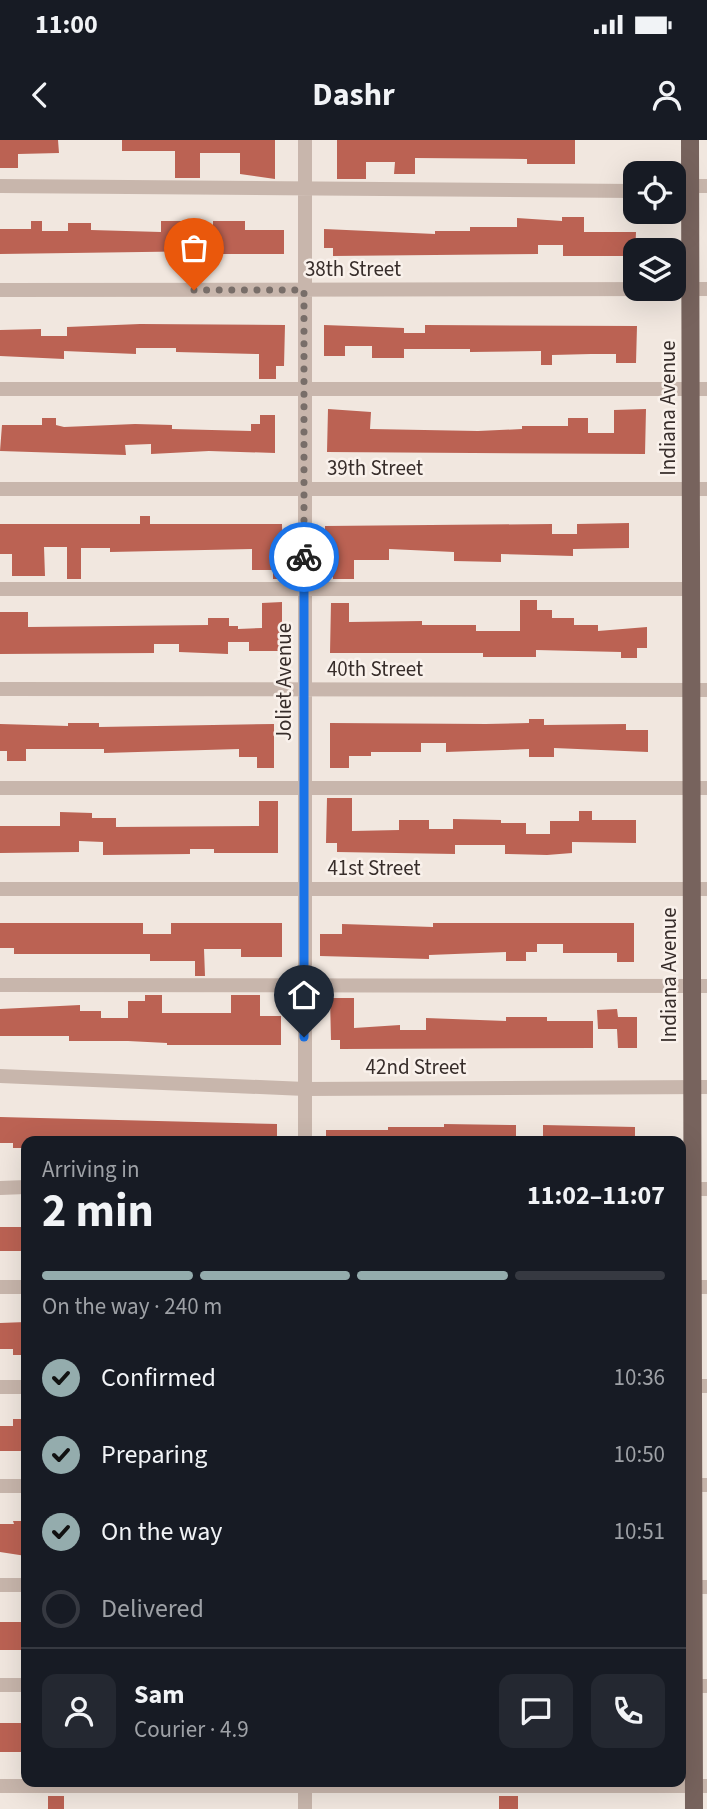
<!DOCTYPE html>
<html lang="en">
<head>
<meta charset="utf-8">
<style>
	:root { --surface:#171b24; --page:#242831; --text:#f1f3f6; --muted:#9ea1a6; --line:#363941; --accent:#94acad }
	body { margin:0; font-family:"Source Sans 3",sans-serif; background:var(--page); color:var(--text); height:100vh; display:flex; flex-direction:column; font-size:26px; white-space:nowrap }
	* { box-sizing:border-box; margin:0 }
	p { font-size:23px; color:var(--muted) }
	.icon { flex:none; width:38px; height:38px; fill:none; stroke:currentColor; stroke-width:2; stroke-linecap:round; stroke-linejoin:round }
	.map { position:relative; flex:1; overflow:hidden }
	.panel { position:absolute; left:21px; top:996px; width:665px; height:651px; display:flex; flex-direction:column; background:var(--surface); border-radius:14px; box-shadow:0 7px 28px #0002 }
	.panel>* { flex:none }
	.fabs { position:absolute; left:623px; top:21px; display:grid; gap:14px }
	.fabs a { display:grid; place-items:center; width:63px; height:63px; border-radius:14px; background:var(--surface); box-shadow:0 7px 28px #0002; font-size:35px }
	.pin { position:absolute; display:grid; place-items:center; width:60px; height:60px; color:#fff; margin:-72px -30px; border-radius:50% 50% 50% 0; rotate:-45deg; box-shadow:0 0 7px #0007 }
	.pin .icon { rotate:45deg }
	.courier { position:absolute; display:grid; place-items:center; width:70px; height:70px; margin:-35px; border:5px solid #1a73e8; border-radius:50%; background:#fff; color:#222; box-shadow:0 2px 9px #0007 }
	.headline em { font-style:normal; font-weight:700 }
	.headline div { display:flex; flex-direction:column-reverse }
	.headline { display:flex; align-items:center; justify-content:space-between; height:119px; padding:0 21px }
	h1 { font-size:46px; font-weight:700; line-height:52px }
	.bar { display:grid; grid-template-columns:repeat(4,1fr); gap:10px 7px; align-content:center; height:84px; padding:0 21px }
	.bar i { height:9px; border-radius:5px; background:var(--line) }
	.bar .active { background:var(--accent) }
	.bar p { grid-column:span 4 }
	.line { display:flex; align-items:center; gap:18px; padding:0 21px; border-top:2px solid var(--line) }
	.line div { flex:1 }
	.round { display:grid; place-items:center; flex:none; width:74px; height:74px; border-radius:14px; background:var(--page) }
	ol { padding:0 21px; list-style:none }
	li { display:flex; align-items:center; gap:21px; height:77px }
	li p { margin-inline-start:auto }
	li .icon { padding:7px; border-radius:50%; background:var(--accent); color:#111; stroke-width:4 }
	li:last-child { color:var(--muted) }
	li i { width:38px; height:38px; border:4px solid var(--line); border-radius:50% }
	.status { display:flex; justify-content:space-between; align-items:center; height:49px; padding:0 35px; background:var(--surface); direction:ltr }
	.status svg { height:19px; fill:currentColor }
	header { display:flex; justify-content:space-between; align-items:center; height:91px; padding:0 21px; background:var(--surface); font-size:32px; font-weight:700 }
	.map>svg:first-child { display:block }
	.building { fill:#bb6253 }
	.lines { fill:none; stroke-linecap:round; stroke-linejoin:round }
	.minor { stroke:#c8b6ac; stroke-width:14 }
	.major { stroke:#77635d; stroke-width:18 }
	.done { stroke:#786e69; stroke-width:7; stroke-dasharray:0 12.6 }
	.route { stroke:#1a73e8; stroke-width:9 }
	.labels { text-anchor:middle; stroke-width:5; stroke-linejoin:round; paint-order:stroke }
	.street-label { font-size:21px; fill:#372d2a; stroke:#f9f1eb }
</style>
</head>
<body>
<div class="status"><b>11:00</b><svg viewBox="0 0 49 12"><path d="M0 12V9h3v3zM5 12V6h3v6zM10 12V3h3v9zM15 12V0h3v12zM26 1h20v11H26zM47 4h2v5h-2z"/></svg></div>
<header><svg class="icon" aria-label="back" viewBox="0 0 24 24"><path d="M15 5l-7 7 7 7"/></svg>Dashr<svg class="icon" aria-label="person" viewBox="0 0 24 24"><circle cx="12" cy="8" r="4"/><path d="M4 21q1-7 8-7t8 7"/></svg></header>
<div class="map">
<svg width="707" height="1669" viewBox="0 0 707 1669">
	<rect width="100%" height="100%" fill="#f1e7df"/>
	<path class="building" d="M0,0h58l1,13 -41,1v14h-18z
		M122,0h153v39l-35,-5v-21h-40v25h-25v-27h-53z
		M337,0h238v24h-48v-5l-112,-1v16h-21l1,-12h-29v17h-29z
		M562,77h22v15h52l-1,24h-72v-11h-25v9l-205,2v-8h-9v-19l111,5v-3h35v-4h47v-9l45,3z
		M31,81h11v10h26v-8h23v7l70,2v-11h26v10h26v-10h32v9h39v24h-71v-3l-213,3v-25h31z
		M140,184l145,1 -1,41h-8v13h-17v-25l-83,-2v-4h-40v6l-72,-3v8l-64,-3v-26l41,-1v7h26v-9z
		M324,185l80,3v5h21v-8l212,1 -1,37h-20v-9h-25l-39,1v10h-11v-14l-71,1v-3h-66v9h-32v-12h-27v10h-21z
		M328,269l43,3 -1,17 108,2 44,-2v-3h46v-8h20v15h26v-23l32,-1 -1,45 -318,-2z
		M260,275h15v38l-66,-2 -58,3v-10l-26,1 1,10 -126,-4 2,-26h40v-7h14v7l8,2 71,-3 37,1v4l79,2v-7h9z
		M140,376h10v8h132l1,55h-10v-9h-21v-21l-142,3v-4h-29v31h-14v-32h-23l1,29h-33v-22h-12v-30h140z
		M629,383v25l-56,1v7l-72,-2v8l-47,-1v-9l-65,-3v11h-35v19h-21v-24h-8v-29l227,-2v10h25v-10z
		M520,460h17v10h15v8h22v7h24v6l49,-4v21h-10v10h-16v-6l-43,-1 -42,-1v7h-53v-4h-153l1,-50h18v19l73,-1v4h54v6h44z
		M282,462v49h-33v-9h-21v12l-49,-2v-8h-25v9l-154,1v-42h28v15l180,-2v-7h21v8h9v3l24,-1v-25z
		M529,579h15v6l82,-1v6h22v22l-94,-4v9h-25v-8l-83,3v-9h-25v9h-50v4h-22v12h-19v-45l156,1 43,-1z
		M68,583h31v4l175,-3v44h-17v-11h-18v-8l-135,4v-4h-78v12h-19v-10h-7v-27l68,2z
		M327,658h25v33l47,-1v-10h30v9h24v-10l48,1v3h25v11h24v-13h29v-10h13v9h44v23l-64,-1v11l-25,2 -42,-1v-9h-50v9l-118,-2v-9h-11z
		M259,661h19v52h-64v-4h-24v5l-87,1v-13l-24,-1v11l-79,1v-27h60v-14l32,1v5h24v9l143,-1z
		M0,783h143v11h28v-11h111v34h-41v-8h-37l1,27h-10v-15h-45v-7h-136v-6h-14z
		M433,783h201v39h-17v-9h-54v-9h-26v8h-11v9h-20v-9l-77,3v4l-109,-3v-22h22v-10l91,3z
		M145,855h17v18h69v-18h29v21h21v29h-114v-2l-39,-2h-59v-5h-69v-27l80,-4v6h21v7h27v-17h17z
		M330,858h24v30l46,-3v5h26v-12l80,3v-4h41v4h46v27l-253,1v-9h-9z
		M617,869l1,8h19v31h-19l-1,-19h-19l-1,-19z
		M0,977l277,7v17h-251v7h-13v-5h-13z
		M444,984l72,1v16h-190v-11h62v-3h56z
		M543,985l92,2v14h-92z
		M0,1087h26v24h-26z
		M26,1182v33h-13v-6h-13v-26z
		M13,1279h13v32h-26v-25h13z
		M13,1381h13v35l-26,-4v-28h14z
		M0,1482h26v28h-26z
		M0,1583h26v29h-26z
		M48,1656h16v13h-16z
		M499,1656h19v13h-19z"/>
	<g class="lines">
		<path class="minor" d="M305,0v1001
			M0,46l635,5
			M690,46h17
			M674,51h16
			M0,150l707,-1
			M0,249h707
			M0,349h707
			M0,449h691
			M0,549l707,1
			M0,648h707
			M0,749h707
			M0,845l707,1
			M0,936l305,13 402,-2
			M0,1048l26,-1
			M681,1049h26
			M0,1147h26
			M681,1147h26
			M681,1246h26
			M0,1247h26
			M681,1345h26
			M0,1346h26
			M0,1445h26
			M681,1447h26
			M0,1545h26
			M681,1546h26
			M305,1642v27
			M0,1646h707"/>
		<path class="major" d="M690,0l4,1669"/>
	</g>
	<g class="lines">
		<path class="done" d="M194,150h110v267"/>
		<path class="route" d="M304,417v480"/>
	</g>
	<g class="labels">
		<g class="street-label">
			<text x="353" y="136">38th Street</text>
			<text transform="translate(668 268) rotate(-90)" y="7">Indiana Avenue</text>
			<text x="375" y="335">39th Street</text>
			<text x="375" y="536">40th Street</text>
			<text transform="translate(284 542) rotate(-90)" y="7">Joliet Avenue</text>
			<text x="374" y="735">41st Street</text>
			<text transform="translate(669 835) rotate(-90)" y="7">Indiana Avenue</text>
			<text x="416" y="934">42nd Street</text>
		</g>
	</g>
</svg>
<div class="fabs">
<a><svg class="icon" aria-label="locate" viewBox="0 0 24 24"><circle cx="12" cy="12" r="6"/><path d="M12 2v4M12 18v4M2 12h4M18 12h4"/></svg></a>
<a><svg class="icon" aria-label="layers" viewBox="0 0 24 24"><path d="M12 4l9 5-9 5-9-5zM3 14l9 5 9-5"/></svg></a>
</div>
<div class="pin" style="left:194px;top:150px;background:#ea580c"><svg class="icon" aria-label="bag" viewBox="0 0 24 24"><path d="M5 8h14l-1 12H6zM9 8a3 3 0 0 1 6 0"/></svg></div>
<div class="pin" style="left:304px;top:897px;background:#1f2937"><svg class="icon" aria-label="home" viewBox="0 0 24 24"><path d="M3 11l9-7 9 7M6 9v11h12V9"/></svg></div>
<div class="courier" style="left:304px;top:417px"><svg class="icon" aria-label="bike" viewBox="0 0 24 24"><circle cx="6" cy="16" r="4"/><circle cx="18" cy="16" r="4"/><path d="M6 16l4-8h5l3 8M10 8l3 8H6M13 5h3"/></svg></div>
<section class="panel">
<div class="headline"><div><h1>2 min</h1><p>Arriving in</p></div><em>11:02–11:07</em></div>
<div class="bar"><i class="active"></i><i class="active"></i><i class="active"></i><i></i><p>On the way · 240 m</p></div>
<ol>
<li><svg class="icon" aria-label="check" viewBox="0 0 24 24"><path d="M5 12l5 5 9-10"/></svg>Confirmed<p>10:36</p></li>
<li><svg class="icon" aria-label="check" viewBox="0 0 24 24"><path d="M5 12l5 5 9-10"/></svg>Preparing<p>10:50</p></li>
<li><svg class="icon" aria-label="check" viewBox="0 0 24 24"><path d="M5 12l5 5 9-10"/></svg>On the way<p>10:51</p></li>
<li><i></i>Delivered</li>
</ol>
<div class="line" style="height:126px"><a class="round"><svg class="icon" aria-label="person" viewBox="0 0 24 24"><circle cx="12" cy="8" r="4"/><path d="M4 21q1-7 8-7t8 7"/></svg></a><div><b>Sam</b><p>Courier · 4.9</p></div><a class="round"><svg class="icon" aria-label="chat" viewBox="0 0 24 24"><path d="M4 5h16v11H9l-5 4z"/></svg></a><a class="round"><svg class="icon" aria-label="phone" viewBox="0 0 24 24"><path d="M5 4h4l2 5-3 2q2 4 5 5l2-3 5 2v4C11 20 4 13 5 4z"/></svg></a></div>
</section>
</div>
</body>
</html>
